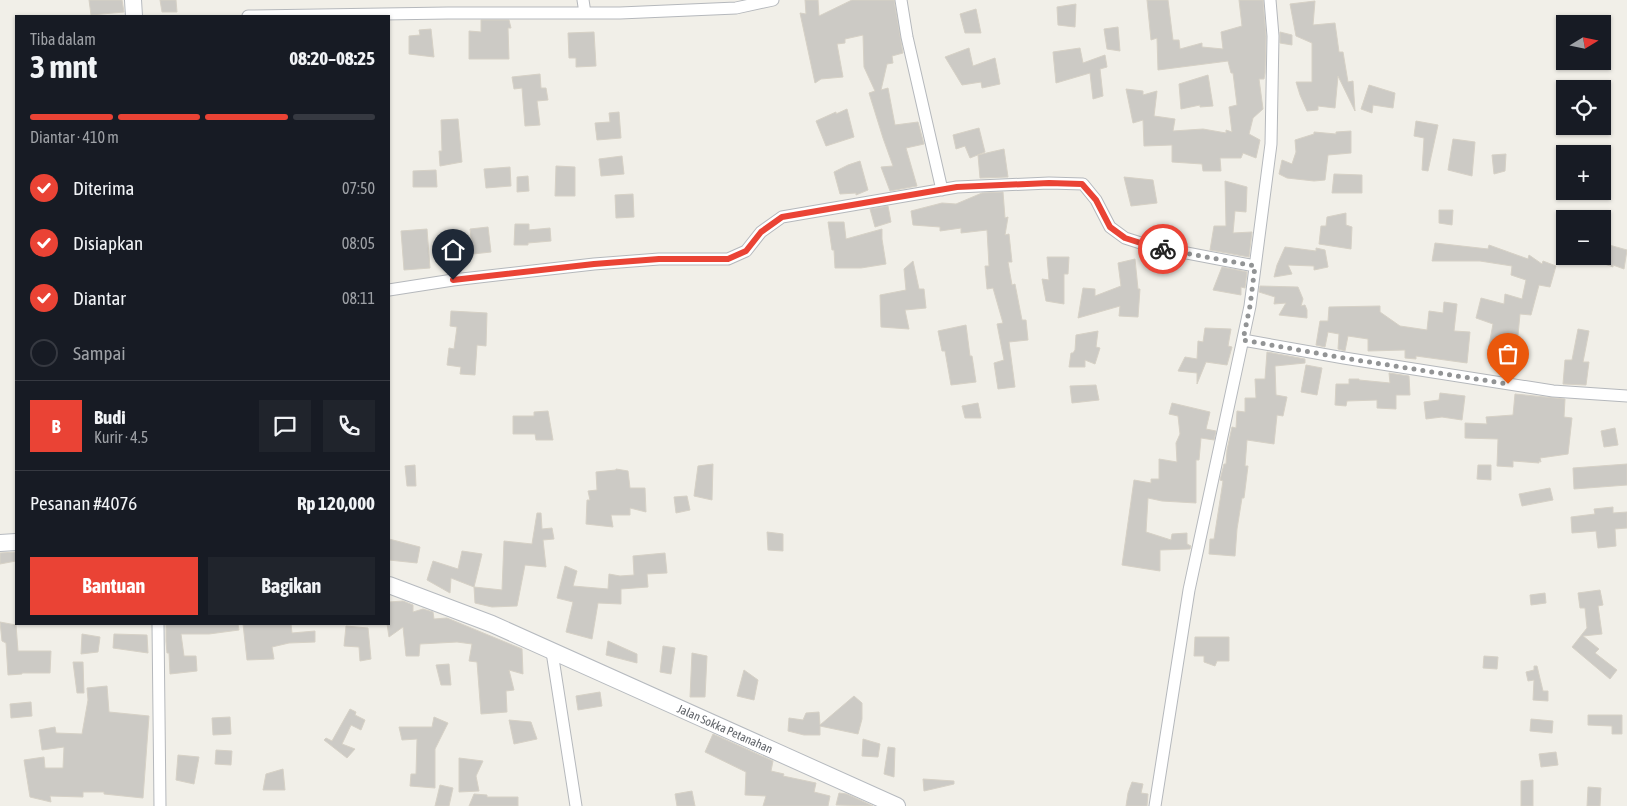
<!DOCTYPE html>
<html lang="id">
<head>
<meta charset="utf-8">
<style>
	:root { --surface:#171b24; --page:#20242c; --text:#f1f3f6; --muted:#9ea1a6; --line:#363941; --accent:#ea4335 }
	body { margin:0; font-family:"Asap Condensed",sans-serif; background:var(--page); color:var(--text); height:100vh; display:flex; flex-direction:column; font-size:19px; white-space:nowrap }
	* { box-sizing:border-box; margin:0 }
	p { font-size:16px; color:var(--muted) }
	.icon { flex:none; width:28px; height:28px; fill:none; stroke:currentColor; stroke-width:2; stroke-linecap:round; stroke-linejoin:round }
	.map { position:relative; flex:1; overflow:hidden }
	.panel { position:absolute; left:15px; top:15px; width:375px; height:610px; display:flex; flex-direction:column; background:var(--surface); border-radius:0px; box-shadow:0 1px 4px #0004 }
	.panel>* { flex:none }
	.needle { width:32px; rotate:80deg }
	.fabs { position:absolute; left:1556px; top:15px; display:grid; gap:10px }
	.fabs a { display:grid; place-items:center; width:55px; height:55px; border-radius:0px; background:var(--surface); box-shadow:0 1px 4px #0004; font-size:25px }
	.pin { position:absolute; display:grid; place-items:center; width:42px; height:42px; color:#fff; margin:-51px -21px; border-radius:50% 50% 50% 0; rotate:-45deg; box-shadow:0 0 5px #0007 }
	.pin .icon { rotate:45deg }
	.courier { position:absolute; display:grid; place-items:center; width:50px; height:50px; margin:-25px; border:4px solid #ea4335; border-radius:50%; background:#fff; color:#222; box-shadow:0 1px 6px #0007 }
	.summary em { font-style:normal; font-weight:700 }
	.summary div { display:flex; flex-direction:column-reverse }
	.summary { display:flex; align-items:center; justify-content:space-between; height:85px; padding:0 15px }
	h1 { font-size:32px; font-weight:700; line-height:38px }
	.bar { display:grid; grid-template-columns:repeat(4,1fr); gap:8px 5px; align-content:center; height:60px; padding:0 15px }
	.bar i { height:6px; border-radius:4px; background:var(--line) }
	.bar .current { background:var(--accent) }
	.bar p { grid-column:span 4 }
	.line { display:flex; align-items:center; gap:12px; padding:0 15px; border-top:1px solid var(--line) }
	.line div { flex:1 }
	.round { display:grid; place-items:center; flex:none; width:52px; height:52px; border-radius:0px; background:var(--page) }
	ol { padding:0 15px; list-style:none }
	li { display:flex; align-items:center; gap:15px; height:55px }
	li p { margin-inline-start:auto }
	li .icon { padding:5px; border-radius:50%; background:var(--accent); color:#fff; stroke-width:4 }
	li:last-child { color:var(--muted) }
	li i { width:28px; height:28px; border:2px solid var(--line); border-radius:50% }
	.button { display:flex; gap:10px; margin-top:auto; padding:10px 15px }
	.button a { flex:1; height:58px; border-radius:0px; background:var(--accent); color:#fff; font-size:20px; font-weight:700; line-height:58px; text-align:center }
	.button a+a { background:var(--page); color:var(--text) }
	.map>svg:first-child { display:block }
	.building { fill:#cccac5; stroke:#d6d1c6 }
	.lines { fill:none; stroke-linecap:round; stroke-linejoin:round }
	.street-casing { stroke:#b5b8bc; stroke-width:13 }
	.secondary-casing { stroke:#b6babf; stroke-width:18 }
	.street { stroke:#fff; stroke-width:11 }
	.secondary { stroke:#fff; stroke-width:16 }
	.done { stroke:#929495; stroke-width:5; stroke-dasharray:0 9 }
	.route { stroke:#ea4335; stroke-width:6 }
	.labels { text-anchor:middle; stroke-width:4; stroke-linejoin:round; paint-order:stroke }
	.street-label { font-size:12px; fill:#5f6368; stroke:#fff }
</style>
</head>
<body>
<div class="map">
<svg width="1627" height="806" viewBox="0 0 1627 806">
	<rect width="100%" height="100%" fill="#f1efe8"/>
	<path class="building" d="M89,0h33l2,12 -33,3z
		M160,0h16l1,12h-15z
		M805,0h13l1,16 33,-16h42l9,53 -11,3 1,7 -6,1 -6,26 7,-2 7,37 23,-3 6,22 -18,4 11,38 -27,5 -9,-24 12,-1 -10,-28 -14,-45 6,-2 -11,-24 -1,-32 -18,4v4l-8,1 6,33 -22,2 -6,4 -15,-70 6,1z
		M1147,0h21l5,40h6l1,9 22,-6v4l21,2 -2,-17 21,-6 -3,-26h24l3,36 -1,37 -1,6h-5l4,30 -10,9 -4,16 11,6 -4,18 -13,-5 -2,5h-21l1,13h-18l-1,-7 -30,-2v-17l-28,1 -1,-26 -10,3 -7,-34 17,2v4l14,-4 -3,25 21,3 -2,12 30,-2 23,4v-3l6,2 -3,-25 8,-2 -4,-32h-2l-3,-12 -70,9 -1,-32 -6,2z
		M1315,1l-2,24 22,-2 4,29h4l5,30 5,-1 2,30 -17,-35 -3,32 -17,-2v4l-11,1 -7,-16 -4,-13h16v-39l-16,-7 -6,-32z
		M1076,4l-1,23 -17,-2 -1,-18z
		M976,9l5,24h-16l-5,-19z
		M481,20h28l2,8h-3l1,31h-40v-28l12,1z
		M1118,27l2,24 -13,-2 -3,-20z
		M431,29l3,28 -25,-3v-18l11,-1 -1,-5z
		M594,32l2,34 -20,1v-9h-7l-1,-25z
		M1280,32l12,3v10l-12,-2z
		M969,48l4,18 22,-8 5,26 -18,4 -1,-6 -19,3 -17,-28z
		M1080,48l3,15 22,-8 2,12 -7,2 3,27 -10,3 -3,-26 -34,10 -3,-31z
		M540,74l1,14h5l2,12 -11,1 3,24 -15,1 -3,-38 -8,1 -2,-12z
		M1208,75l5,31 -13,1v-2l-19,4 -2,-25z
		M1369,85l26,8 -2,15 -20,-3 -1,8 -11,-4z
		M847,109l7,28 -28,9 -10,-25 20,-9v2z
		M619,112l2,26 -24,2 -2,-17 15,-1 -1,-9z
		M458,119l4,43 -22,4 -1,-15h3l-1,-31z
		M1416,121l22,4 -10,46 -6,-1 2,-32 -10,-2z
		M979,128l6,24 -15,6 -5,-12 -9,3 -3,-14z
		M1351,131v22l-23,2 -3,25 -11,1 -27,-3 -8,-4 3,-14 10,4 4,-12 -1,-12 19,-6v-2l22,2v-2z
		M1453,139l22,3 -3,34 -24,-6z
		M1004,149l4,28 -28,1 -2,-23z
		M1506,154l-1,17 -11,3 -2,-19z
		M622,156l2,18 -23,2 -2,-17z
		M860,161l8,29 -12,5v-2l-16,1 -6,-22 14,-7z
		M556,166l19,1v29h-20z
		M510,167l1,19 -25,2 -2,-19z
		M436,170l1,17h-24v-16z
		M1334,174l28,1v18h-30z
		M528,176l1,15 -12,1v-15z
		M1124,177l29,3 4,23 -26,3z
		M1225,181l22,6 -1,25 -11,-1 -2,22 19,-1 -3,25 -39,-7 4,-24h12z
		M1003,192l2,26 3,-1 -3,18 4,-1 3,28h-4l4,23 3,-1 7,36h4l2,20 -19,2 6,45 -17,2 -4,-26 10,-3 -7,-36 6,-1 -10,-35 -6,1 -2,-23h4l-2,-36 -26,3v-5l-21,3v-4l-27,-2 -2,-14 31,-8 14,1 26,-11z
		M633,194l1,23 -18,1 -1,-23z
		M888,206l3,16 -16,5 -5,-18z
		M1439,210h14l-1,15 -13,-2z
		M1346,213v12l6,2 -1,22 -32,-5 2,-18h5l1,-9z
		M828,222h16l2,17 36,-10v10l4,25 -25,4h-26l-1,-18h-2z
		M515,224h14v6l21,-2 1,13 -23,2v2h-14z
		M488,227l3,25 -18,2 -3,-25z
		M427,229l3,39 -26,2 -3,-39z
		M1435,243l53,6 1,-4 39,14 1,-4 13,9 1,-3 13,5 -6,21 -11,-2 -8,30 -11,-1 -4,42 -28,-5 5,-27 -17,-6 5,-20 23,6 1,-10 17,5 4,-19 -15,-5 1,-9 -32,-5h-48z
		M1602,243l25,7 -3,19 -11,-4v2l-11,-4z
		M1285,247l31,4v-3l9,2 3,17 -14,3v-4l-26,-1 4,9 -18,3 3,-12z
		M1047,257h22l-1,17h-4v30l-18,-3 -4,-22 7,1z
		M1135,259l3,30h2l-2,28 -19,-1 1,-10 -42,12 5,-30 12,1v7l26,-10 -3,-23z
		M913,261l6,28h5l2,19 -21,2 4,19 -28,-2 -1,-32 26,-5 -2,-21z
		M1222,267l25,5 -2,16 -4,-1v8l-28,-5z
		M1260,286l38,1 5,12 -2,7 4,-1 2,5v8l-28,-3 7,-12 -12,1 1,-7 -16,-5z
		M1444,302l13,2 -3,27 16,1 -3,31 -51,-7v3l-11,-1v-8l-37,1v-12l-20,-3 -3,15 -7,-2 1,-15 -11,-2 -3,15 -9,-2 4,-24h8l1,-14 51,-1v6l20,14 27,4 2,-19 14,2z
		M451,311l36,2 -1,33 -9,-1 -2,30 -15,-1 1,-7 -14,-2 2,-17 5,1 3,-22 -7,-1z
		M966,325l4,31h2l4,26 -25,3 -6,-34h-3l-4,-20z
		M1205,328l26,1 -3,17 4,1 -5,18 -21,-3 -9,22v-11l-19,-2 7,-14 12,2 1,-18 5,1z
		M1578,329l11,2 -6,31h6l-3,23 -23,-1 2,-24h7z
		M1098,331l-2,16 4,1 -5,16 -10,-4v7h-16l2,-14h2l2,-3 1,-15z
		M1267,352l38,7v4l-30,3 1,29 11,2 -4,19 -6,-1 -3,29 -27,-4 -2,26h3l-4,32h-2l-5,31 -2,27 -26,-2 1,-15h4l9,-58 -3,-1 4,-16h2l1,-14 5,-23 4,1 1,-17 8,1v-14h11l-1,-19h10z
		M1306,365l16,3 -5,27 -16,-3z
		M1389,373l20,3 1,19h-14v14l-19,-1v-8l-30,1 -1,5 -11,-1 1,-21h13v-5h10v1l31,3z
		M1096,385l3,15 -27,3 -2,-17z
		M1440,393l25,3 -3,24 -20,-3 -16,2 -2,-17 15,-2z
		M1515,394l50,5 -1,18 8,1 -4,36 -28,4 1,4 -2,-1v2l-26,-2v6l-16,-1 1,-27 -33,-1v-15l22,1 -1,-7 27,-2z
		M978,403l3,15h-16l-3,-12z
		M1172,403l38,9 -4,17 10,2 -2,9 -13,-2 -2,22h-3v43l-34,-2 -14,-3 -2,34 25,8 1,-6 15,-1v11l4,2 -1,3 -30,1v21l-38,-6 12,-85 17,3v-4h8v-20l18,3 -1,-19 4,-9 -2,-18 -9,-2z
		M548,411l5,29h-17l-1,-6h-22v-18h21v-4z
		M1615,428l3,17 -14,2 -3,-16z
		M713,464l-1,36 -18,-4 4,-30z
		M1627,464v21l-53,4 -1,-21z
		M415,465l1,21h-9l-2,-20z
		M1478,465h13v15l-14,-1z
		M616,469l12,2 2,17h15l1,24 -16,-4v7h-19l2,12 -27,-3 1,-24h3l-2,-9 9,-1 -1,-18 20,-2z
		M1550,488l3,12 -31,6 -3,-12z
		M687,496l3,14 -14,3 -2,-16z
		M1613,507v6l14,-1v16l-12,1 1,17 -18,2 -2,-17 -24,2 -1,-16 24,-3 -1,-5z
		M537,513h4l1,16 10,-1 2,11 -11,1 3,27 -21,-2 -8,41 -25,1 -17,-4 -1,-16 28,3 2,-49 28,3z
		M767,532l16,2v17l-15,-1z
		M389,539l31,8 -3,16 -28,-3z
		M462,551l20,3 -8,33 -23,-9 -1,15 -23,-13 6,-19 25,8z
		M16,552v9l-16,3v-11z
		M665,553l2,20 -20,1 1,13 -27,2v15l-23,-1 -6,36 -26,-7 7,-30 -16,-4 8,-32 12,5 -4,15 35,3 1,-15 11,2 14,-1 -1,-19z
		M1600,590l3,15 -5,1 4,28 -19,2 16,13 -4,4 22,17 -7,9 -38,-32 15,-19 -2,-20h-5l-2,-15z
		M1545,593l1,10 -15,2 -1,-10z
		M403,601l10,4v7l10,-3 10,3 1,7 13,-1 75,31 1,25 -14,-4 5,20 -8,1 1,21 -26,2 -4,-52 -8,-1 3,-17 -15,-2 -37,2 -1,12h-13l-3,-29 -14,10 -2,-13h2v-22z
		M0,622l16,3 2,26h33l-1,22h-28v1l-14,1 -2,-32 -4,-2z
		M166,624h72l1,6 -30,4h-28l3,22h12l1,15 -27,3 -1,-21h-2l-1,-12z
		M243,624h48l1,9 23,-2v11l-26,1 -17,4 2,12 -27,1z
		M346,626l22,2 3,31 -11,2 -1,-14 -15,-1z
		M82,634l18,3 -2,15 -17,2z
		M114,634l33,1 1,18 -35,-5z
		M1195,637h34v24h-12l-2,5 -11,-4v-6h-10z
		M608,641l29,13v9l-31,-8z
		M663,646l12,2 -4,26 -11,-2z
		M692,653l15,3 -2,41h-15z
		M1484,656l14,1 -1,12 -14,-1z
		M73,662h10l1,31h-7z
		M449,664l2,21h-10l-5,-20z
		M1534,666h3l6,25h5v10l-15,-1 1,-20 -6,1 -2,-9 8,-2z
		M744,670l14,10 -4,20 -17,-4z
		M107,686l2,26 40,4 -6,82 -39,-4v-2h-21v5l-33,-1 1,6 -21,-5 -6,-37 20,-3 1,11h18l1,-21 -22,3 -3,-20 16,-3 1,6 26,1 6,-34 -1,-12z
		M600,692l2,14 -24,4 -2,-14z
		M854,696l8,7v16l-4,15 -38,-8v9h-16l-16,-4 1,-13 14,2 3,-7 13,-1 1,13z
		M31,702l1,14 -21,2 -1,-14z
		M350,709l6,3 -1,3 10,5 -4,10 -10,-5 -9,19 13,5 -8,9 -23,-18 2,-2 6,3z
		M1588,715h34v19h-10v-8l-24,-1z
		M230,717l1,17 -18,1 -1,-17z
		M434,717l14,6 -13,26v39l-25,-2 1,-12h5l1,-35 -15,1 -3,-13h33z
		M1531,719l22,2 -1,12 -22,-2z
		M509,720l22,2 6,17 -23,5z
		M713,734l60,27 -2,10 13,3 -1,2 33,7 -2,9 16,4 -2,10h-65l3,-10 -21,-1 1,-23 -41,-20z
		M863,739l17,5 -2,13 -16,-1z
		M888,747l7,1 -1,29 -10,-3z
		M216,750l16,1 -1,14 -16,-1z
		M1556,752l2,13 -17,2 -2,-13z
		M178,755l21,2 -5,27 -18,-4z
		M459,758l24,3 -7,15 3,15 -20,1z
		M283,769l2,21h-22l3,-16z
		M923,779l31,2v3l-30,7z
		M1533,780v26h-12v-25z
		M1132,782l11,2 -2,9 7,1 -1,12h-21l2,-13z
		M440,785l13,3 -4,18h-14z
		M1588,787l13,1 -1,18h-13z
		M692,791l3,15h-18l-2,-12z
		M839,793l8,1 26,12 -37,-1z
		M474,794l13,1v2h31v9h-49z"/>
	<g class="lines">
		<defs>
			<path id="street" d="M583,0l2,13
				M901,0l6,37 35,153
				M248,16l200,-3h172l116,-5 37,-8
				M389,290l64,-10 141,-16 65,-5h69l18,-8 15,-19 21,-15 175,-30 92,-4 34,1 13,16 14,27 15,11 25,8 105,20
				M1243,340l101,18 209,33 74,5
				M158,624l2,182
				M552,652l24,154
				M1155,806l34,-216 61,-284 21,-162 2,-108 -3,-36"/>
			<path id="secondary" d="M133,0l1,16
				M0,543l16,-1
				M389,585l103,39 405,182"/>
		</defs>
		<use href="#street" class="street-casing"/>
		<use href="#secondary" class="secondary-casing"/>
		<use href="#street" class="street"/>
		<use href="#secondary" class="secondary"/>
	</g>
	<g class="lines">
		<path class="done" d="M1163,249l92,17 -5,40 -7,34 101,18 164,26"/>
		<path class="route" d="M453,280l141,-16 65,-5h69l18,-8 15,-19 21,-15 175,-30 92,-4 33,1 14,16 14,27 15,11 25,8 13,3"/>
	</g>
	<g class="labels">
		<g class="street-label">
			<text transform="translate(725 729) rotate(24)" y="4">Jalan Sokka Petanahan</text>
		</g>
	</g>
</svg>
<div class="fabs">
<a><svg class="needle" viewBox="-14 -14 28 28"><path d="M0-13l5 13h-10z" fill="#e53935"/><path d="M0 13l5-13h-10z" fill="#9ea1a6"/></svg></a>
<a><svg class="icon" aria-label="locate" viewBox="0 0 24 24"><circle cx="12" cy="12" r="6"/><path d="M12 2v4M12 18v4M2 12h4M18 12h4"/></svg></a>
<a>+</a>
<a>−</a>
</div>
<div class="pin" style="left:1508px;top:384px;background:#ea580c"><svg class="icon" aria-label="bag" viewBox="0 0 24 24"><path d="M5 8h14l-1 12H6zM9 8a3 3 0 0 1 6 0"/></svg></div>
<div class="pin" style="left:453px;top:280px;background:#1f2937"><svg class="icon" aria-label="home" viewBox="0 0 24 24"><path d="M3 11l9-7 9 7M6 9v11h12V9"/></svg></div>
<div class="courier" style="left:1163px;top:249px"><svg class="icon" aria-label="bike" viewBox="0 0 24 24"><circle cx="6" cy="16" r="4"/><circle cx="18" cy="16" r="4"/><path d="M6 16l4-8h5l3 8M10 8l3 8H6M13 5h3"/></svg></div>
<section class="panel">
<div class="summary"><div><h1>3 mnt</h1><p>Tiba dalam</p></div><em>08:20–08:25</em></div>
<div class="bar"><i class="current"></i><i class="current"></i><i class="current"></i><i></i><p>Diantar · 410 m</p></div>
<ol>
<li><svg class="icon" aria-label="check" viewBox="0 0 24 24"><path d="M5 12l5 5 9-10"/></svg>Diterima<p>07:50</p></li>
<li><svg class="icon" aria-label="check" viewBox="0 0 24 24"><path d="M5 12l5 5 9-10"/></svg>Disiapkan<p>08:05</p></li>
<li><svg class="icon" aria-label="check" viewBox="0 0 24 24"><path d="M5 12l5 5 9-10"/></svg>Diantar<p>08:11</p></li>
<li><i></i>Sampai</li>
</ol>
<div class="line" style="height:90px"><b class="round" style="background:var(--accent);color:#fff">B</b><div><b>Budi</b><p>Kurir · 4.5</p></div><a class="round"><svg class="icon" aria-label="chat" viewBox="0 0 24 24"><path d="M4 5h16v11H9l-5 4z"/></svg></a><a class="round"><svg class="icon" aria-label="phone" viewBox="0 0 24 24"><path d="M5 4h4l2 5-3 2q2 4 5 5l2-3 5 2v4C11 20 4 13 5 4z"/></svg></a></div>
<div class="line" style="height:65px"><div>Pesanan #4076</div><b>Rp 120,000</b></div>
<div class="button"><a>Bantuan</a><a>Bagikan</a></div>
</section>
</div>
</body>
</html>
